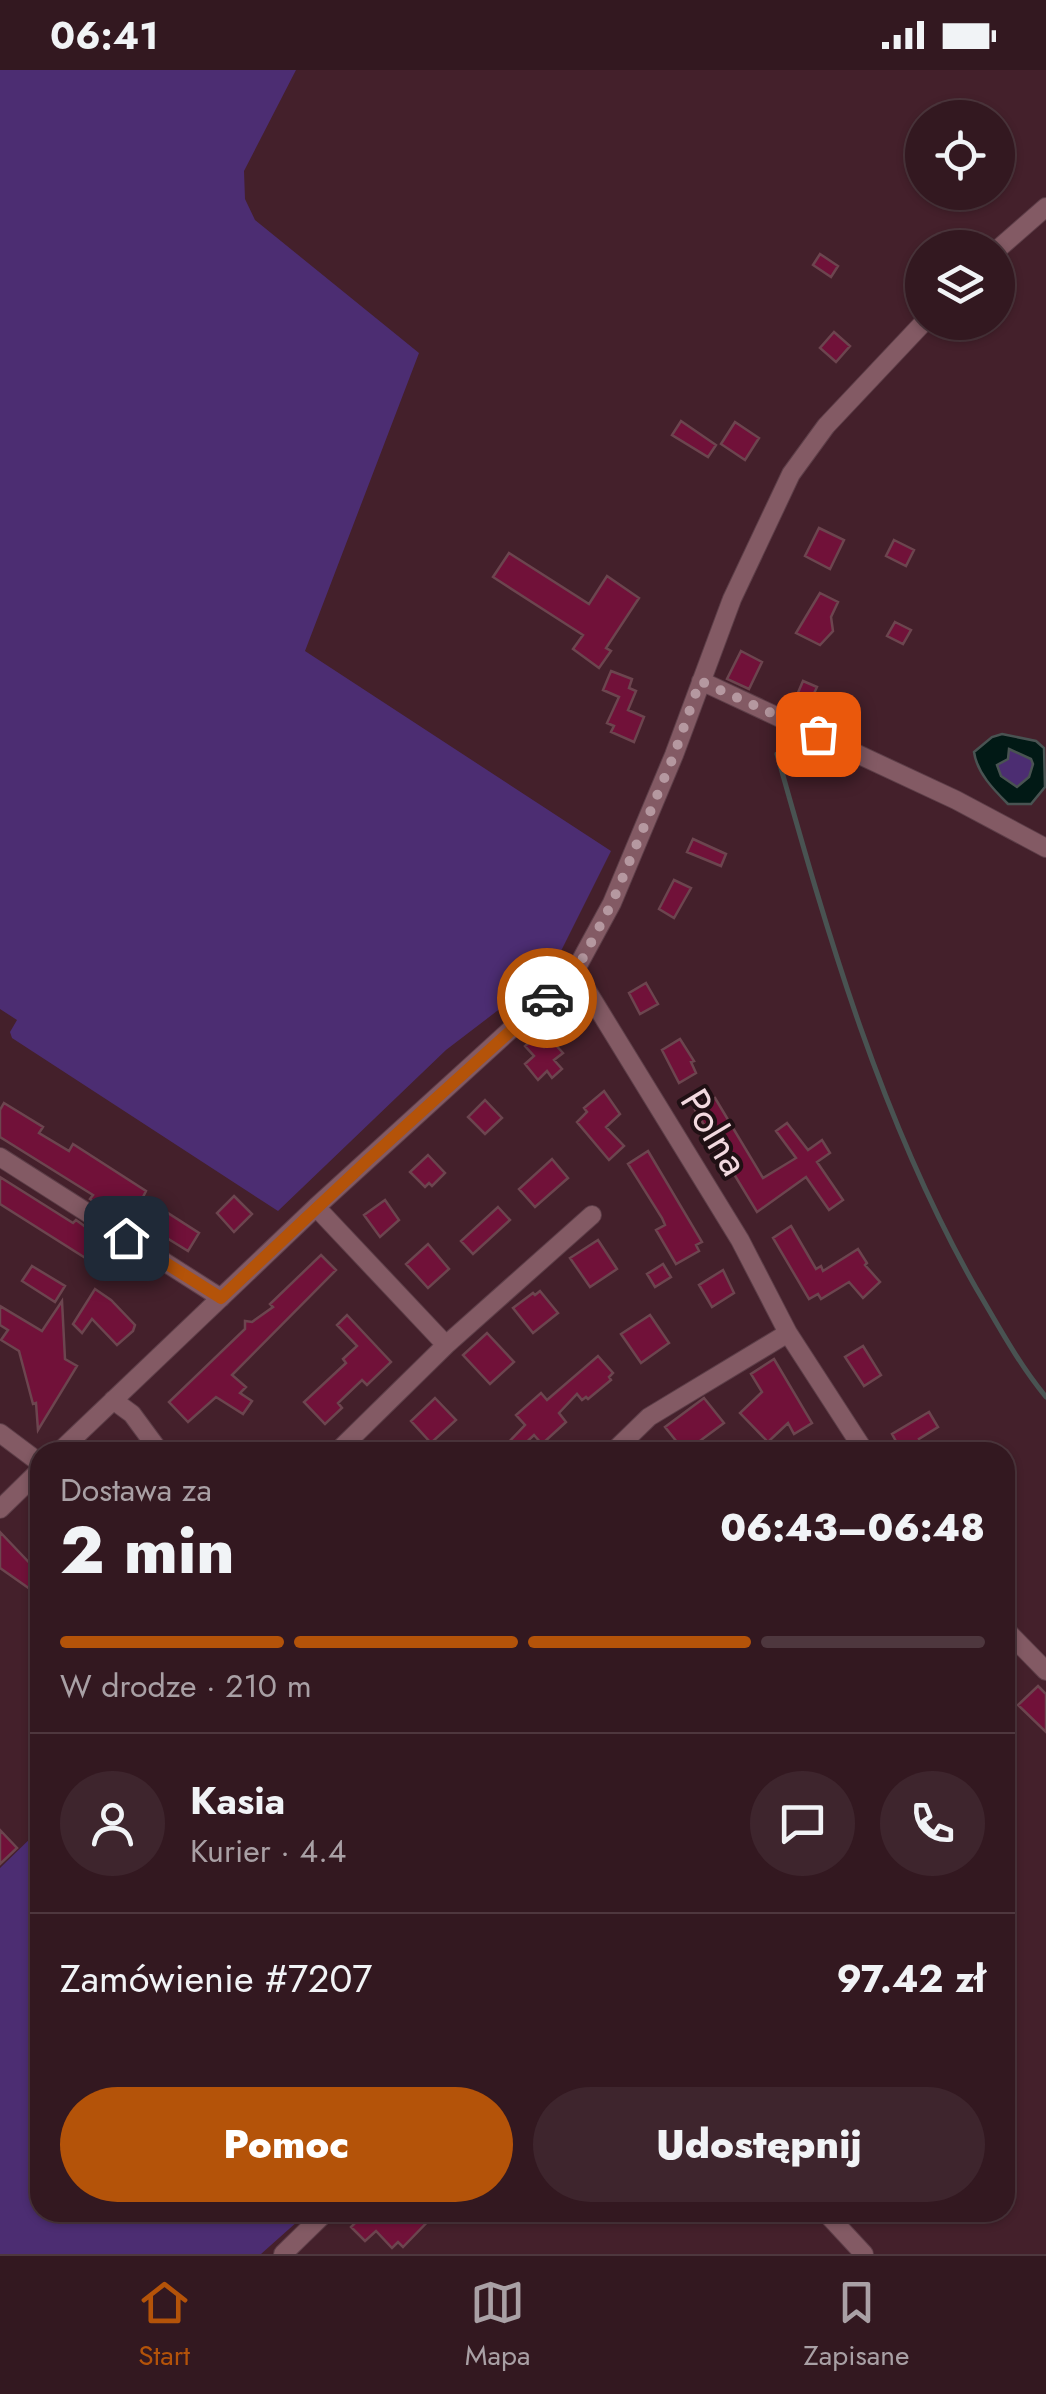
<!DOCTYPE html>
<html lang="pl">
<head>
<meta charset="utf-8">
<style>
	:root { --surface:#331820; --page:#3e252d; --text:#f1f3f6; --muted:#a9a0a5; --line:#4e373e; --accent:#b45309 }
	body { margin:0; font-family:Jost,sans-serif; background:var(--page); color:var(--text); height:100vh; display:flex; flex-direction:column; font-size:38px; white-space:nowrap }
	* { box-sizing:border-box; margin:0 }
	p { font-size:32px; color:var(--muted) }
	.icon { flex:none; width:55px; height:55px; fill:none; stroke:currentColor; stroke-width:2; stroke-linecap:round; stroke-linejoin:round }
	.map { position:relative; flex:1; overflow:hidden }
	.drawer { position:absolute; left:30px; top:1372px; width:985px; height:780px; display:flex; flex-direction:column; background:var(--surface); border-radius:30px; box-shadow:0 2px 8px #0004,0 0 0 2px var(--line) }
	.drawer>* { flex:none }
	.fabs { position:absolute; left:905px; top:30px; display:grid; gap:20px }
	.fabs a { display:grid; place-items:center; width:110px; height:110px; border-radius:50%; background:var(--surface); box-shadow:0 2px 8px #0004,0 0 0 2px var(--line); font-size:50px }
	.pin { position:absolute; display:grid; place-items:center; width:85px; height:85px; color:#fff; margin:-42px; border-radius:20px; box-shadow:0 5px 15px #0006 }
	.courier { position:absolute; display:grid; place-items:center; width:100px; height:100px; margin:-50px; border:8px solid #b45309; border-radius:50%; background:#fff; color:#222; box-shadow:0 2px 12px #0007 }
	.head em { font-style:normal; font-weight:800 }
	.head div { display:flex; flex-direction:column-reverse }
	.head { display:flex; align-items:center; justify-content:space-between; height:170px; padding:0 30px }
	h1 { font-size:65px; font-weight:800; line-height:75px }
	.bar { display:grid; grid-template-columns:repeat(4,1fr); gap:15px 10px; align-content:center; height:120px; padding:0 30px }
	.bar i { height:12px; border-radius:8px; background:var(--line) }
	.bar .selected { background:var(--accent) }
	.bar p { grid-column:span 4 }
	.line { display:flex; align-items:center; gap:25px; padding:0 30px; border-top:2px solid var(--line) }
	.line div { flex:1 }
	.round { display:grid; place-items:center; flex:none; width:105px; height:105px; border-radius:52px; background:var(--page) }
	.action { display:flex; gap:20px; margin-top:auto; padding:20px 30px }
	.action a { flex:1; height:115px; border-radius:60px; background:var(--accent); color:#fff; font-size:40px; font-weight:800; line-height:115px; text-align:center }
	.action a+a { background:var(--page); color:var(--text) }
	.status { display:flex; justify-content:space-between; align-items:center; height:70px; padding:0 50px; background:var(--surface); direction:ltr }
	.status svg { height:28px; fill:currentColor }
	.tabs { display:flex; justify-content:space-around; align-items:center; height:140px; border-top:2px solid var(--line); background:var(--surface); font-size:28px; color:var(--muted) }
	.tabs a { display:grid; justify-items:center; gap:5px }
	.tabs .selected { color:var(--accent) }
	.map>svg:first-child { display:block }
	.green { fill:#4c2d72 }
	.water { fill:#011915; stroke:#495352; stroke-width:2.5; fill-rule:evenodd }
	.lines { fill:none; stroke-linecap:round; stroke-linejoin:round }
	.stream { stroke:#495352; stroke-width:5 }
	.building { fill:#711139; stroke:#6c454f; stroke-width:2.5 }
	.street-casing { stroke:#5d3e48; stroke-width:20 }
	.street { stroke:#835a64; stroke-width:18 }
	.done { stroke:#b598a0; stroke-width:10; stroke-dasharray:0 18 }
	.route { stroke:#b45309; stroke-width:12 }
	.labels { text-anchor:middle; stroke-width:8; stroke-linejoin:round; paint-order:stroke }
	.street-label { font-size:40px; fill:#f2d9df; stroke:#201014 }
</style>
</head>
<body>
<div class="status"><b>06:41</b><svg viewBox="0 0 49 12"><path d="M0 12V9h3v3zM5 12V6h3v6zM10 12V3h3v9zM15 12V0h3v12zM26 1h20v11H26zM47 4h2v5h-2z"/></svg></div>
<div class="map">
<svg width="1046" height="2184" viewBox="0 0 1046 2184">
	<rect width="100%" height="100%" fill="#44202b"/>
	<path class="green" d="M0,0h296l-52,101 1,28 10,21 164,133 -114,298 306,200 -59,118 -106,81 -168,161 -266,-173 -2,-6 7,-12 -17,-11z
		M1009,679l22,10 2,5 -4,14 -12,9 -16,-11 -4,-12 11,-5z
		M40,1759v383l267,1 -46,41h-261v-386z"/>
	<path class="water" d="M1002,664l34,7 8,7 1,39 -14,17h-23c-14,-14 -31,-31 -34,-52l18,-15zM1009,679l22,10 2,5 -4,13 -12,10 -16,-11 -4,-11 11,-6z"/>
	<g class="lines">
		<path class="stream" d="M777,684c51,182 105,369 199,534 22,37 42,75 70,109"/>
	</g>
	<path class="building" d="M820,184l18,12 -7,11 -18,-12z
		M834,262l16,14 -14,16 -16,-14z
		M681,351l35,24 -8,12 -36,-22z
		M735,352l24,16 -14,22 -24,-16z
		M819,458l25,12 -14,29 -25,-13z
		M894,470l20,10 -8,16 -20,-10z
		M509,483l80,51 18,-28 32,22 -33,50 5,3 -12,17 -26,-19 10,-14 -90,-58z
		M820,523l18,9 -7,15 2,14 -13,14 -24,-12z
		M895,552l16,8 -8,14 -16,-8z
		M741,581l21,11 -13,27 -22,-10z
		M611,601l21,8 -3,9 7,3 -8,19 16,7 -10,25 -23,-10 3,-6 -7,-3 12,-26 -16,-7z
		M803,611l14,6 -13,28 -13,-6z
		M693,769l33,15 -5,12 -34,-14z
		M674,810l17,8 -17,30 -15,-9z
		M646,913l12,21 -18,10 -11,-21z
		M534,968l10,9 7,-7 12,13 -9,7 8,9 -10,9 -5,-7 -9,9 -13,-16 9,-8 -9,-10z
		M680,969l14,22 -3,1 5,11 -17,10 -17,-33z
		M604,1021l16,23 -14,13 18,19 -15,14 -32,-38 10,-10 -3,-4z
		M715,1028l48,80 33,-20 -20,-27 11,-8 21,27 14,-10 8,13 -13,9 26,38 -14,10 -23,-33 -49,35 -62,-102z
		M485,1030l17,18 -17,16 -17,-17z
		M4,1033l39,24 -4,6 30,18 4,-7 73,47 -3,6 56,36 -11,18 -57,-35 -2,2 -9,-6 -3,5 -27,-18 3,-4 -93,-58v-27z
		M648,1081l54,91 -6,3 3,6 -23,13 -20,-34 9,-5 -3,-7 -34,-54z
		M428,1085l17,18 -13,13 -3,-3 -4,4 -15,-15z
		M552,1089l16,19 -33,29 -16,-18z
		M0,1107l73,46 3,-3 43,31 -13,20 -106,-67z
		M234,1126l18,18 -18,18 -17,-19z
		M385,1130l14,20 -19,17 -16,-22z
		M498,1137l12,13 -37,34 -12,-13z
		M791,1156l25,43 5,-3 2,5 35,-22 9,14 -2,2 15,17 -17,16 -14,-16 -28,17 -3,-5 -9,5 -36,-61z
		M598,1170l19,29 -27,18 -20,-29z
		M428,1174l21,25 -21,19 -22,-24z
		M321,1185l15,15 -104,105 14,12 -6,6 12,8 -9,13 -27,-17 -28,25 -19,-20 76,-73v-8l7,1 21,-15 -3,-3z
		M663,1194l8,13 -16,10 -8,-13z
		M32,1196l33,20 -10,16 -33,-21z
		M723,1200l11,23 -22,14 -13,-22z
		M95,1219l16,11 24,25 -2,6 -16,14 -25,-26 -10,14 -9,-9z
		M540,1221l18,22 -25,20 -20,-25 20,-15 2,2z
		M62,1231l3,58 12,7 -39,64 -2,-27 -3,1 -14,-53 -18,-11 7,-10 -8,-5v-19l42,25z
		M347,1245l44,47 -24,23 -5,-5 -24,23 4,5 -17,16 -21,-22 42,-39 -3,-4 14,-13 -20,-21z
		M650,1245l19,28 -28,20 -20,-29z
		M487,1263l27,29 -24,22 -27,-29z
		M863,1276l18,29 -17,11 -19,-29z
		M598,1286l15,17 -4,4 2,3 -23,19 -2,-2 -4,3 -5,-6 -18,19 7,9 -24,22 -8,-9 -18,17h-4l-7,-6 20,-21 -9,-10 25,-22 6,7z
		M774,1289l38,64 -18,11 -6,-11 -20,19 -28,-29 22,-21 -11,-18z
		M435,1328l21,22 -25,23 -20,-22z
		M704,1328l20,25 -39,29 -20,-25z
		M929,1342l9,15 -19,12 5,8 -10,5h-12l-10,-18z
		M0,1462l40,42v22l-40,-28z
		M1038,1616l8,8v38l-28,-27z
		M0,1760l17,18 -17,16z
		M366,2142h71l-34,35 -5,-5 -6,6 -16,-17 -11,10 -14,-14z"/>
	<g class="lines">
		<defs>
			<path id="street" d="M998,179l48,-42
				M701,611l255,119 90,48
				M575,901l165,269 48,93 77,119
				M0,1087l221,141
				M316,1137l130,138
				M113,1330l19,14 28,38
				M0,1363l40,30
				M59,1382l257,-245 259,-236 37,-68 62,-148 58,-156 59,-125 35,-48 98,-104
				M337,1382l109,-107 146,-130
				M613,1382l36,-35 139,-84
				M0,1439l40,-39
				M1005,1559l41,42
				M825,2142l39,42
				M283,2184l43,-42"/>
		</defs>
		<use href="#street" class="street-casing"/>
		<use href="#street" class="street"/>
	</g>
	<g class="lines">
		<path class="done" d="M547,928l29,-27 36,-68 62,-148 26,-74 118,53"/>
		<path class="route" d="M126,1168l95,60 147,-138 179,-162"/>
	</g>
	<g class="labels">
		<g class="street-label">
			<text transform="translate(715 1062) rotate(59)" y="14">Polna</text>
		</g>
	</g>
</svg>
<div class="fabs">
<a><svg class="icon" aria-label="locate" viewBox="0 0 24 24"><circle cx="12" cy="12" r="6"/><path d="M12 2v4M12 18v4M2 12h4M18 12h4"/></svg></a>
<a><svg class="icon" aria-label="layers" viewBox="0 0 24 24"><path d="M12 4l9 5-9 5-9-5zM3 14l9 5 9-5"/></svg></a>
</div>
<div class="pin" style="left:818px;top:664px;background:#ea580c"><svg class="icon" aria-label="bag" viewBox="0 0 24 24"><path d="M5 8h14l-1 12H6zM9 8a3 3 0 0 1 6 0"/></svg></div>
<div class="pin" style="left:126px;top:1168px;background:#1f2937"><svg class="icon" aria-label="home" viewBox="0 0 24 24"><path d="M3 11l9-7 9 7M6 9v11h12V9"/></svg></div>
<div class="courier" style="left:547px;top:928px"><svg class="icon" aria-label="car" viewBox="0 0 24 24"><path d="M5 17H2v-5l4-1 3-4h7l3 4 3 1v5h-3M9 17h6M6 11h13"/><circle cx="7" cy="17" r="2"/><circle cx="17" cy="17" r="2"/></svg></div>
<section class="drawer">
<div class="head"><div><h1>2 min</h1><p>Dostawa za</p></div><em>06:43–06:48</em></div>
<div class="bar"><i class="selected"></i><i class="selected"></i><i class="selected"></i><i></i><p>W drodze · 210 m</p></div>
<div class="line" style="height:180px"><a class="round"><svg class="icon" aria-label="person" viewBox="0 0 24 24"><circle cx="12" cy="8" r="4"/><path d="M4 21q1-7 8-7t8 7"/></svg></a><div><b>Kasia</b><p>Kurier · 4.4</p></div><a class="round"><svg class="icon" aria-label="chat" viewBox="0 0 24 24"><path d="M4 5h16v11H9l-5 4z"/></svg></a><a class="round"><svg class="icon" aria-label="phone" viewBox="0 0 24 24"><path d="M5 4h4l2 5-3 2q2 4 5 5l2-3 5 2v4C11 20 4 13 5 4z"/></svg></a></div>
<div class="line" style="height:130px"><div>Zamówienie #7207</div><b>97.42 zł</b></div>
<div class="action"><a>Pomoc</a><a>Udostępnij</a></div>
</section>
</div>
<nav class="tabs">
<a class="selected"><svg class="icon" aria-label="home" viewBox="0 0 24 24"><path d="M3 11l9-7 9 7M6 9v11h12V9"/></svg>Start</a>
<a><svg class="icon" aria-label="map" viewBox="0 0 24 24"><path d="M3 6l6-2 6 2 6-2v14l-6 2-6-2-6 2zM9 4v14M15 6v14"/></svg>Mapa</a>
<a><svg class="icon" aria-label="saved" viewBox="0 0 24 24"><path d="M7 4h10v16l-5-4-5 4z"/></svg>Zapisane</a>
</nav>
</body>
</html>
